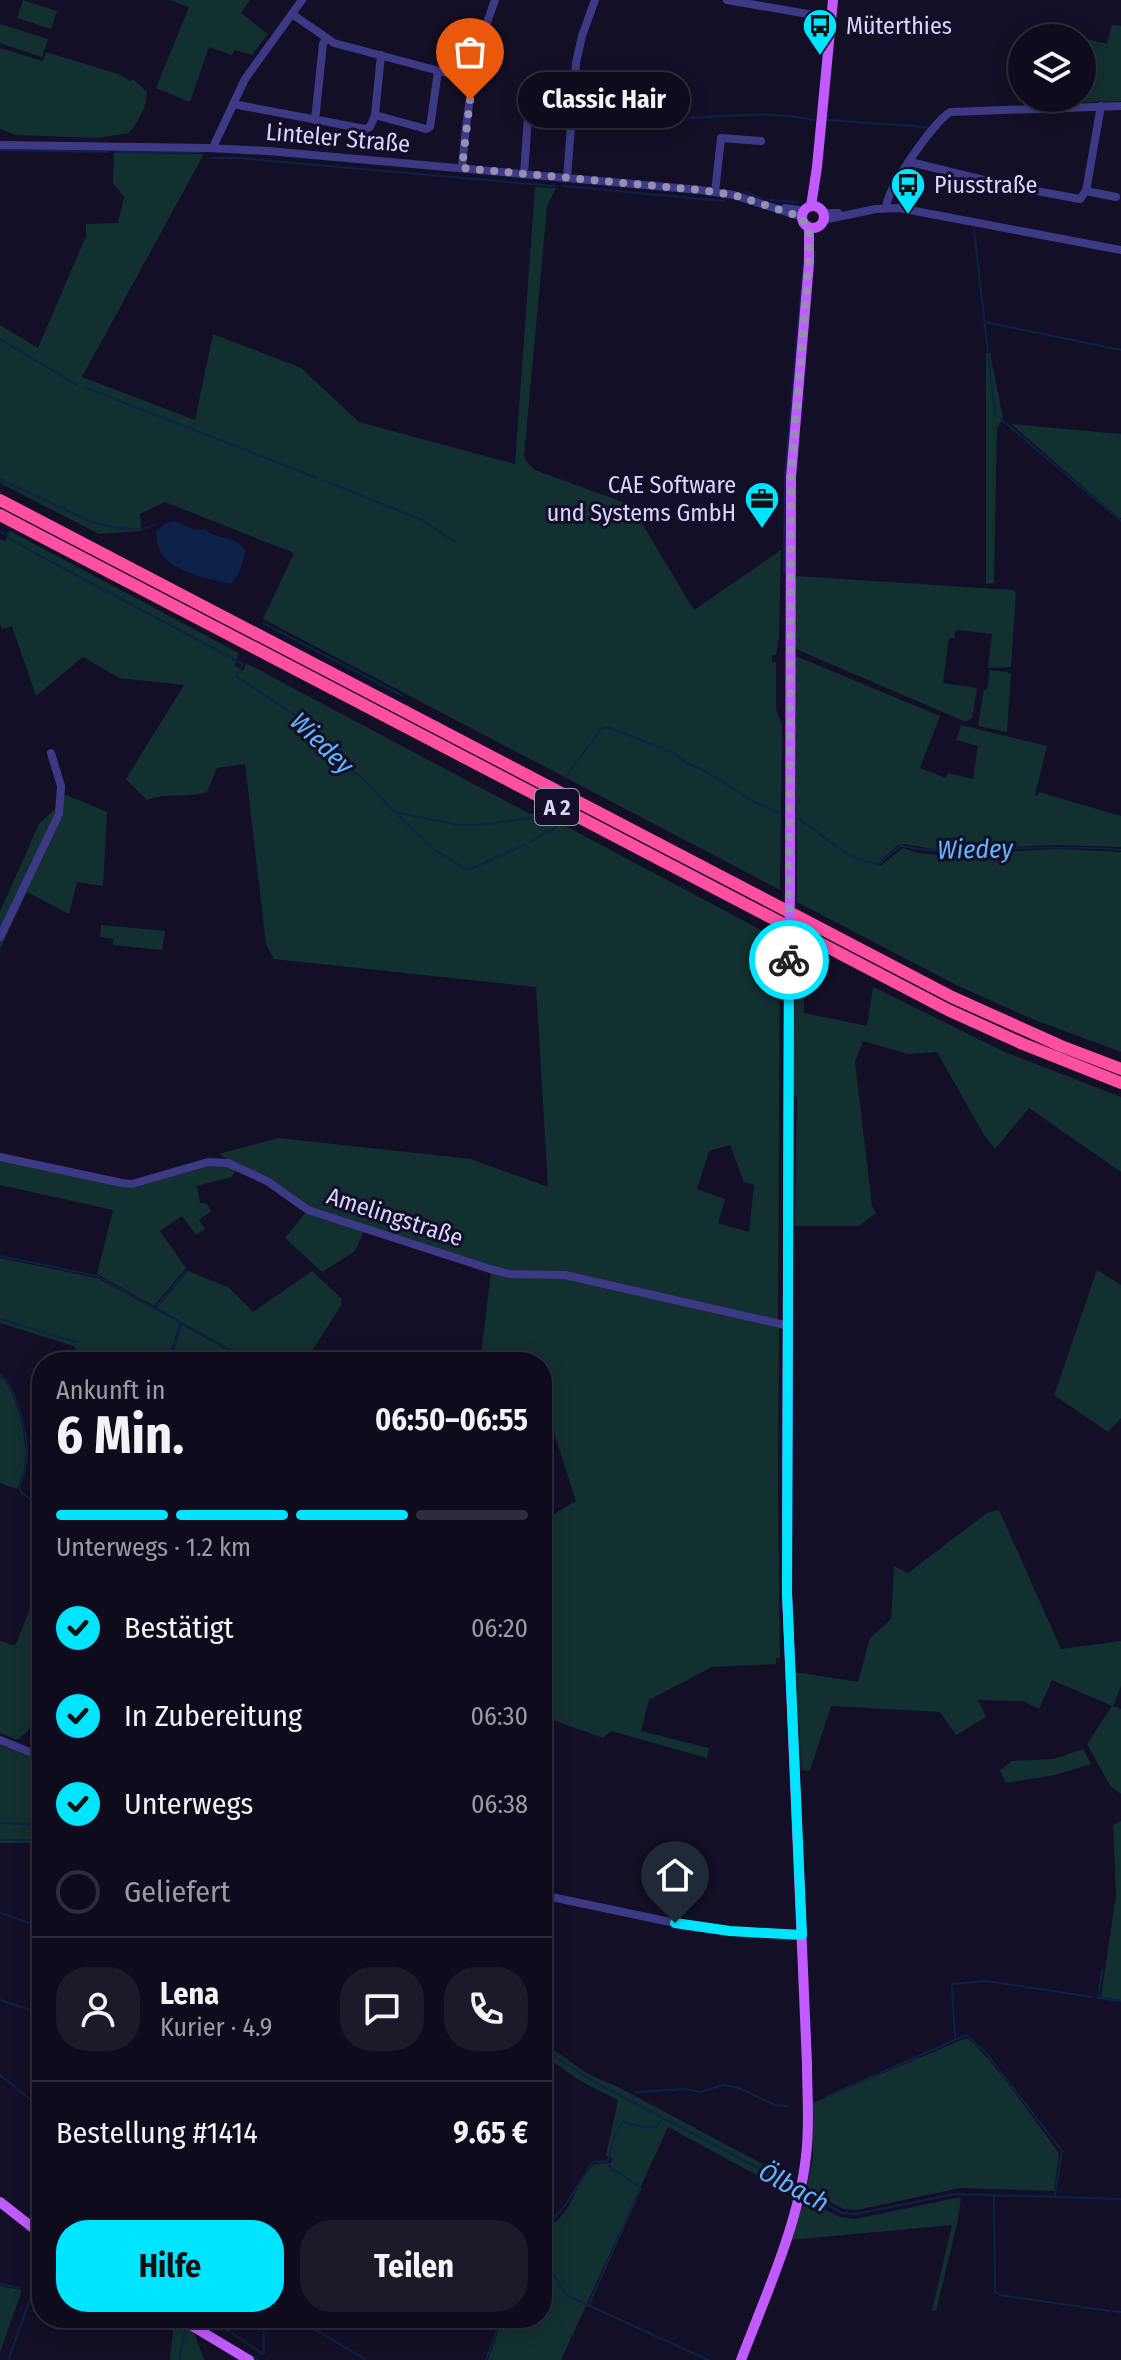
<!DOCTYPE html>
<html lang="de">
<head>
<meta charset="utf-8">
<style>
	:root { --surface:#0e0b1c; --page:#1c1929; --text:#f1f3f6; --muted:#9b9ba3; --line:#2e2b3b; --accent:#00e5ff }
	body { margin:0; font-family:"Fira Sans Condensed",sans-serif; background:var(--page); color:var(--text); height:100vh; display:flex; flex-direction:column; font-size:30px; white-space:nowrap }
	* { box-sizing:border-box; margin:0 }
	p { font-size:26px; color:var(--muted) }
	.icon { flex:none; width:44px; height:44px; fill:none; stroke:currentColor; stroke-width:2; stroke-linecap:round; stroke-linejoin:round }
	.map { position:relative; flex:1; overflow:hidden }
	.drawer { position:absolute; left:32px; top:1352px; width:520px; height:976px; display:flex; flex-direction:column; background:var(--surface); border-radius:32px; box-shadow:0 4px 20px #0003,0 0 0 2px var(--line) }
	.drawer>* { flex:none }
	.fabs { position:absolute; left:1008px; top:24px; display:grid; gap:16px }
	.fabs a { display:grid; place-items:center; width:88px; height:88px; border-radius:50%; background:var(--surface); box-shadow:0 4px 20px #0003,0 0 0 2px var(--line); font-size:40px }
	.pin { position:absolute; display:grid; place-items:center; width:68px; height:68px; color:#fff; margin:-82px -34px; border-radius:50% 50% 50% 0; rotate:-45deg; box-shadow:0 0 8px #0007 }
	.pin .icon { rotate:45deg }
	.courier { position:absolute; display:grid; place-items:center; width:80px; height:80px; margin:-40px; border:6px solid #00e5ff; border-radius:50%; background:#fff; color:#222; box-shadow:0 2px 10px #0007 }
	.bubble { position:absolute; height:56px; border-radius:28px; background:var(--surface); box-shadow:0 4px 20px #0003,0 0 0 2px var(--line); font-size:26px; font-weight:700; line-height:56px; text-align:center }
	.summary em { font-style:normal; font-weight:700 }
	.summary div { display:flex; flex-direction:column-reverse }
	.summary { display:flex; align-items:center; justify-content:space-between; height:136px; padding:0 24px }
	h1 { font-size:52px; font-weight:700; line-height:60px }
	.bar { display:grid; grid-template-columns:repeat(4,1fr); gap:12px 8px; align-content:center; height:96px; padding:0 24px }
	.bar i { height:10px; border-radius:6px; background:var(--line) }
	.bar .on { background:var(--accent) }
	.bar p { grid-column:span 4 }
	.line { display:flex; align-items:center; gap:20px; padding:0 24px; border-top:2px solid var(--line) }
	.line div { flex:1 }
	.round { display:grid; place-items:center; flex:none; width:84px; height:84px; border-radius:32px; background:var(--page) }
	ol { padding:0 24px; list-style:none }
	li { display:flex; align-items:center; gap:24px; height:88px }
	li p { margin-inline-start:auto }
	li .icon { padding:8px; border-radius:50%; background:var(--accent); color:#111; stroke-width:4 }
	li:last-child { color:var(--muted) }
	li i { width:44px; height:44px; border:4px solid var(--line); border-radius:50% }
	.button { display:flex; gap:16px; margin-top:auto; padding:16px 24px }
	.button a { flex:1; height:92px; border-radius:32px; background:var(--accent); color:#111; font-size:32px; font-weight:700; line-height:92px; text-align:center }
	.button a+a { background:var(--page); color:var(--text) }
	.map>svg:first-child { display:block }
	.green { fill:#12302f; fill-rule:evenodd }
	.water { fill:#0c2248 }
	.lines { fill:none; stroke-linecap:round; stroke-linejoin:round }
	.stream { stroke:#0c2248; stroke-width:2 }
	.minor { stroke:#3d3a85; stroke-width:8 }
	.major { stroke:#c25bff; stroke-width:10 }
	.highway { stroke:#ff4fa3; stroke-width:12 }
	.major-bridge { stroke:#c25bff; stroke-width:10 }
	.done { stroke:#948fb3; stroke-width:8; stroke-dasharray:0 14.4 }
	.route { stroke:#00e5ff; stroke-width:10 }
	.labels { text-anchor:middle; stroke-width:6; stroke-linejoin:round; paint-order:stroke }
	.shield { fill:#130f26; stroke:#9e99be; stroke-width:2 }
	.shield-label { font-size:22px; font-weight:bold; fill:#d9d4ff }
	.poi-label { font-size:24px; fill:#d9d4ff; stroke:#130f26; text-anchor:start }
	.street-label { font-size:24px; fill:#d9d4ff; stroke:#130f26 }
	.water-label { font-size:26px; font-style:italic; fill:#62b6ff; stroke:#130f26 }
</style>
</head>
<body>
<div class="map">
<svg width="1121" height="2360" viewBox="0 0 1121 2360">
	<rect width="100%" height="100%" fill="#130f26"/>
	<path class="green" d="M23,0l34,11 -6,18 -34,-11z
		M170,0h80l-9,13 27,21 -16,21 -17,-5 -3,5 -23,-8 -19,55 -34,-14 33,-81z
		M0,24l48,15 -6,18 -42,-14z
		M1112,25l9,1v75l-86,3v-6h47v-60l25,6z
		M0,48l43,13 3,-9 72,22 12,7 3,-2 14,13c0,15 -9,30 -18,41l-31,5 -82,-3 -16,-6z
		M114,153l90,1 -122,223 113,43 18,-86 88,34 58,54 156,42 20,-277 21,1 -9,19 -23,249 2,5 9,9 96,35 63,105 87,-60 -2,86 -3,19h-4v7h4v47l6,17 -2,164 -517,-271 31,-66 -129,-51 -25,12 2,17 -43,3 -99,-51v-158l38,23 48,-112v-12l32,-1 6,-26 -11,-14z
		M986,353h4l13,65 -6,10 -3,155 -8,1z
		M1011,424l110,10v84h-2z
		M10,531l229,122 -4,13 8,5 3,-8 284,151 9,-2 241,128 -2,380 -214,-49 -54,-1 -19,-4 -186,-60 -86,-52 59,-16 193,21 77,28 -12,-200 -262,-28 -8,-15 -21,-180 -28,4 -10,24c-20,7 -40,0 -60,8l-21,-21 58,-94 -65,-7 -36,-21 -47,39 -24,-70 -10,3 -2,-5v-85l5,2zM730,1145l14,37 10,3 -5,47 -31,-9 7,-24 -28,-10 12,-38z
		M796,576l217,14 3,3 -5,74 -23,1 4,-34 -34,-4 -3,2 -1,6h-5l-6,45 34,5 -5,30 -6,4 -168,-72 -3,-2z
		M798,657l142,59 -20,52 26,10 2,-5 25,6 5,-33 -22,-6 5,-15 86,21 -12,49 3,1 1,-4 82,24v31l-62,-2 -122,5 -32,-6 -7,1 -22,20 4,1 23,-18 14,5 19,2 123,-6 62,3v200l-89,-33 -74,-33 -161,-84 -2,-244z
		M990,670l17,2 4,2 -4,58 -29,-6 6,-36h3z
		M64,794l43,18 -4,74 -26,-4 -8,32 -42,-22 -27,57v-37l39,-88 19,-18h5z
		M101,925l64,6 -3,19 -49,-5v-6l-13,-2z
		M796,948l7,3 1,62 63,13 6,-39 132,65 116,45v75l-92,-64 -34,41 -11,-14 -47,-83 -29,2 -45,-13 -8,21 17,144 4,7 -17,13h-64l2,-128 -4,-4z
		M0,1160l133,27 76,-23h8l19,5 -4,8 -35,9 3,17 7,1 4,7 -12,9 6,9 -9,6 -14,-19 -22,15 26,37 -32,38 -57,-32 16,-64 -113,-25z
		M306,1212l58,19 -9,20 -33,21 -37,-34z
		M0,1258l97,20 83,45 -13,39h-83l-10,-16 -74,-23z
		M1097,1270l24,15v133l-13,14 -54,-37z
		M188,1271l40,16 25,25 59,-41 29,27 1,6 -37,58h-52l-96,-54z
		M491,1272l72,5 216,51 -1,169 2,161h-4v6l-64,3 -63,33 -8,31 68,17 -2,10 -96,-27 -8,7 -61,-22v-195l34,-20 -34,-105v-34h-62z
		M182,1325l67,37h-79z
		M0,1376c16,13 26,60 26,81 -1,11 -4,21 -9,32l-17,-6z
		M999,1510l62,139 60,-8v45l-8,20 8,3v85l-10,-7 -24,-43 25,-38 -60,-26 -13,29 -16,-8 -45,-1 8,17 -30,18 -16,-23 -109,-6 -21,65 -8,-1 -7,-98 63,10 12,-44 21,-19 3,-53 14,7 79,-60z
		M42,1579v120l-14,32 -11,9 -17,-7v-92l15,5z
		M0,1745l42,16v82h-42z
		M1083,1749l8,15 -36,11 -49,8 -6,-13 12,-9 42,-2z
		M1121,1821v179l-20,-3 15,-102 -3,-70z
		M966,2038c18,8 77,94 93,115l-5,38 -94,-3 -103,22 -13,-1 -38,-19 7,-33v-54z
		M542,2042l46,32 32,14 169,90 -3,13 -118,-64 -107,233h-73l15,-42h39v-87l17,-12 10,-13 13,-27 12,-15 17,-1 1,-6 -6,-1 12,-56 -34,-17 -42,-28z
		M961,2197l-3,23 -22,91 -4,-1 20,-85 -162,15 15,-41 35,18 15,2z
		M0,2286l22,4 -22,63z
		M174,2321l20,11 10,28h-34z"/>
	<path class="water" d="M173,521c15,2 14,11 32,8 12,12 26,4 40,21 -2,15 -5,23 -14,34 -17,-3 -57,-13 -67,-27 -6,-7 -7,-16 -8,-25l8,-8z"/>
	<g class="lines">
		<path class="stream" d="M689,118c42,-2 84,-7 125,2
			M827,120l99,7
			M0,150l107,2
			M116,152h87
			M212,158h26l316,28
			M563,186l161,15
			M745,192l17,6
			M770,200l28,2
			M974,230l21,184 126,107
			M814,263l1,-11
			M985,322l136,28
			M0,339l77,46
			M84,387l233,91
			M0,479l4,7
			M2,480l90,42c17,5 46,12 62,3
			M323,480l99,40 32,21
			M0,531l4,3
			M8,533l-1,4 26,15 210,112 -7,12 72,48 14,20 42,36 31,32 64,13h22l61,-9
			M784,571l1,-95 19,-218
			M263,623l140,73
			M565,778l36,-49 7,-2 66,26 14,11 13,5 54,33 23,11
			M398,815l34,33 33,21h6l53,-24
			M799,819c24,15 51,44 80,45l21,-18h4c31,8 61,4 93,3 42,-1 82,-3 124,1
			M530,842l27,-15
			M0,1256l97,20 154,86
			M156,1307l30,-36
			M0,1319l76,23
			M169,1362l12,-37
			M0,1374c17,15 28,61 27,83 -1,11 -4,21 -8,31l3,5 20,15
			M0,1823l26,1 16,4
			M0,1840h42
			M0,1913l42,14
			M1102,1970l-4,28 23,3
			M0,2000l42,14
			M955,2038l-3,-54 34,-3 106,16
			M542,2048l49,32 205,108
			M0,2075l42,34
			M826,2097l140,-62 20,18 76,98 -7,44
			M633,2100l3,-8 48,-3 17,3 22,-7 16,3 36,17 13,1
			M805,2193l37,20 14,1 99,-20 166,5
			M994,2196l1,95 5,4 109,16
			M542,2229c27,-21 32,-41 51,-67l15,-1 8,-30 7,-9 25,6 9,-2 6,-9
			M542,2255l24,40 142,65
			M0,2284l20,4
			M589,2304l52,-116 -23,-16 -8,-3 -1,-5
			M1113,2311l8,1
			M209,2318l54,36
			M263,2318l1,35
			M296,2318l70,42
			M251,2355l7,5
			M8,2360l34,-93
			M179,2360l6,-29
			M486,2360l15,-42"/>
		<path class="minor" d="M727,0l104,18
			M292,14l42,29 139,37
			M574,91l60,5
			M233,104l132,25 5,-2 5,-12 6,-60
			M375,115l51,14 4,-2 8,-56
			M315,120l8,-76 3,-5
			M0,145l208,3 60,3 432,39 34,5 68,22
			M214,148l1,-5 30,-64 57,-79
			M910,162l94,23 76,14 6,-8 15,-85
			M462,168c5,-57 12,-114 33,-168
			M524,174l4,-58
			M567,178l9,-115 6,-27 13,-36
			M1086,191l30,6
			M715,192l6,-54 40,3
			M785,208l19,3
			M886,208c1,-20 47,-85 64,-96l171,-6
			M823,213h15
			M823,220l53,-11 23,-1 222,42
			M0,937l59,-123 2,-28 -10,-33
			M0,1157l122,26 10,1 76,-22 20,1 39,18 41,29 182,59 20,5 55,1 224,51
			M0,1740l42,17
			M542,1895l133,28 55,8 72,4"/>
		<path class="major" d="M811,206l6,-39 16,-167
			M802 217a11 11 0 1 1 22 0a11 11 0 1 1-22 0Z
			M790,892l1,-415 18,-214v-36
			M0,2202l42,33
			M179,2318l70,42
			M741,2360c24,-63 58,-137 65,-204 4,-30 1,-62 1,-92l-20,-471 2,-644"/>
		<path class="highway" d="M0,500l952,497 109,49 60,23
			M0,515l948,495 75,34 98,39"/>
		<path class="major-bridge" d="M789,949l1,-57"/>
	</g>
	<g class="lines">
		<path class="done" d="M470,100l-8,68 238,22 34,5 68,22 2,6 5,4v36l-18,214 -2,483"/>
		<path class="route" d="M675,1923l55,8 72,4 -15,-342 2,-633"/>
	</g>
	<defs>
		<symbol id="bus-pin" viewBox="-11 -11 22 30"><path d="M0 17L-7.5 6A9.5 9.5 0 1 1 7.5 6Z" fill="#00e5ff" stroke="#130f26"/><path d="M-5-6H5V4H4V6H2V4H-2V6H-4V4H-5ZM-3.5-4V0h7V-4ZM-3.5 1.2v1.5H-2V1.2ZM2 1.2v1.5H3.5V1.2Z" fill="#111"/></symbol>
		<symbol id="office-pin" viewBox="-11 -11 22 30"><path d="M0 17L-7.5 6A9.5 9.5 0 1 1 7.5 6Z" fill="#00e5ff" stroke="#130f26"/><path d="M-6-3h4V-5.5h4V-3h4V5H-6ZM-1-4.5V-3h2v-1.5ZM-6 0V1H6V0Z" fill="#111"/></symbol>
	</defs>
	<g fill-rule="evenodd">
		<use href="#bus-pin" x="800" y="6" width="40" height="54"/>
		<use href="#bus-pin" x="888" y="165" width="40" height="54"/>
		<use href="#office-pin" x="742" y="479" width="40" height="54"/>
	</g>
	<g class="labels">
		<rect class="shield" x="535" y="789" width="44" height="36" rx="6"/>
		<g class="shield-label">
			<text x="557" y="815">A 2</text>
		</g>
		<g class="poi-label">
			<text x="846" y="34">Müterthies</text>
			<text x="934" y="193">Piusstraße</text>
			<text x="736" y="493" text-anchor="end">CAE Software<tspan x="736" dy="28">und Systems GmbH</tspan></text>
		</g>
		<g class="street-label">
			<text transform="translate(338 138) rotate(5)" y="8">Linteler Straße</text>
			<text transform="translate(395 1217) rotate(18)" y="8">Amelingstraße</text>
		</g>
		<g class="water-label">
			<text transform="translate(322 743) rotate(44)" y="9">Wiedey</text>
			<text transform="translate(975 849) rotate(-1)" y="9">Wiedey</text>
			<text transform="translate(794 2187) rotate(28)" y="9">Ölbach</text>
		</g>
	</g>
</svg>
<div class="fabs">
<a><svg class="icon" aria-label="layers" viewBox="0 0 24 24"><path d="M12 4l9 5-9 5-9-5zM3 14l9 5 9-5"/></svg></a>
</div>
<div class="pin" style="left:470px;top:100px;background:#ea580c"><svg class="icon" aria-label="bag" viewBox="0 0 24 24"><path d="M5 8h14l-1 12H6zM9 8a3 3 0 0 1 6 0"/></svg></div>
<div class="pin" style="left:675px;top:1923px;background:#1f2937"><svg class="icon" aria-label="home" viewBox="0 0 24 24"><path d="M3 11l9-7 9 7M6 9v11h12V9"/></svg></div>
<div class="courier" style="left:789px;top:960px"><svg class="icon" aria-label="bike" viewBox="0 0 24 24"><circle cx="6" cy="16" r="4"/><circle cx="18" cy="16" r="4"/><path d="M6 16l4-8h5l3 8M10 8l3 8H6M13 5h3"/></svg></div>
<div class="bubble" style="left:518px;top:72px;width:172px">Classic Hair</div>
<section class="drawer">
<div class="summary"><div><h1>6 Min.</h1><p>Ankunft in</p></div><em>06:50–06:55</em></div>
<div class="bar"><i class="on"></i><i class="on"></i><i class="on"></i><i></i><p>Unterwegs · 1.2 km</p></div>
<ol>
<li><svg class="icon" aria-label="check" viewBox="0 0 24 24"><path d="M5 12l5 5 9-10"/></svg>Bestätigt<p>06:20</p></li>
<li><svg class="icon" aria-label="check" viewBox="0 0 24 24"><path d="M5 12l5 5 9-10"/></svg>In Zubereitung<p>06:30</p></li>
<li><svg class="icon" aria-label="check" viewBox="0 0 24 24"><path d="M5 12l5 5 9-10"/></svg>Unterwegs<p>06:38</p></li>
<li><i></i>Geliefert</li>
</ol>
<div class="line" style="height:144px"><a class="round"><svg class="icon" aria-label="person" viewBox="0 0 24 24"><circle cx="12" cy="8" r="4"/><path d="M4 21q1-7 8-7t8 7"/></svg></a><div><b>Lena</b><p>Kurier · 4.9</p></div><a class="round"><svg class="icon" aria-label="chat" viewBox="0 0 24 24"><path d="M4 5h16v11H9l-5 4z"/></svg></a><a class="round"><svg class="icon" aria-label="phone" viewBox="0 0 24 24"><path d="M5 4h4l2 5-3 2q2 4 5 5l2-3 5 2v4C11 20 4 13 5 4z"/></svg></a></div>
<div class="line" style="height:104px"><div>Bestellung #1414</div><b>9.65 €</b></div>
<div class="button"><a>Hilfe</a><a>Teilen</a></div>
</section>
</div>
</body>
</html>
